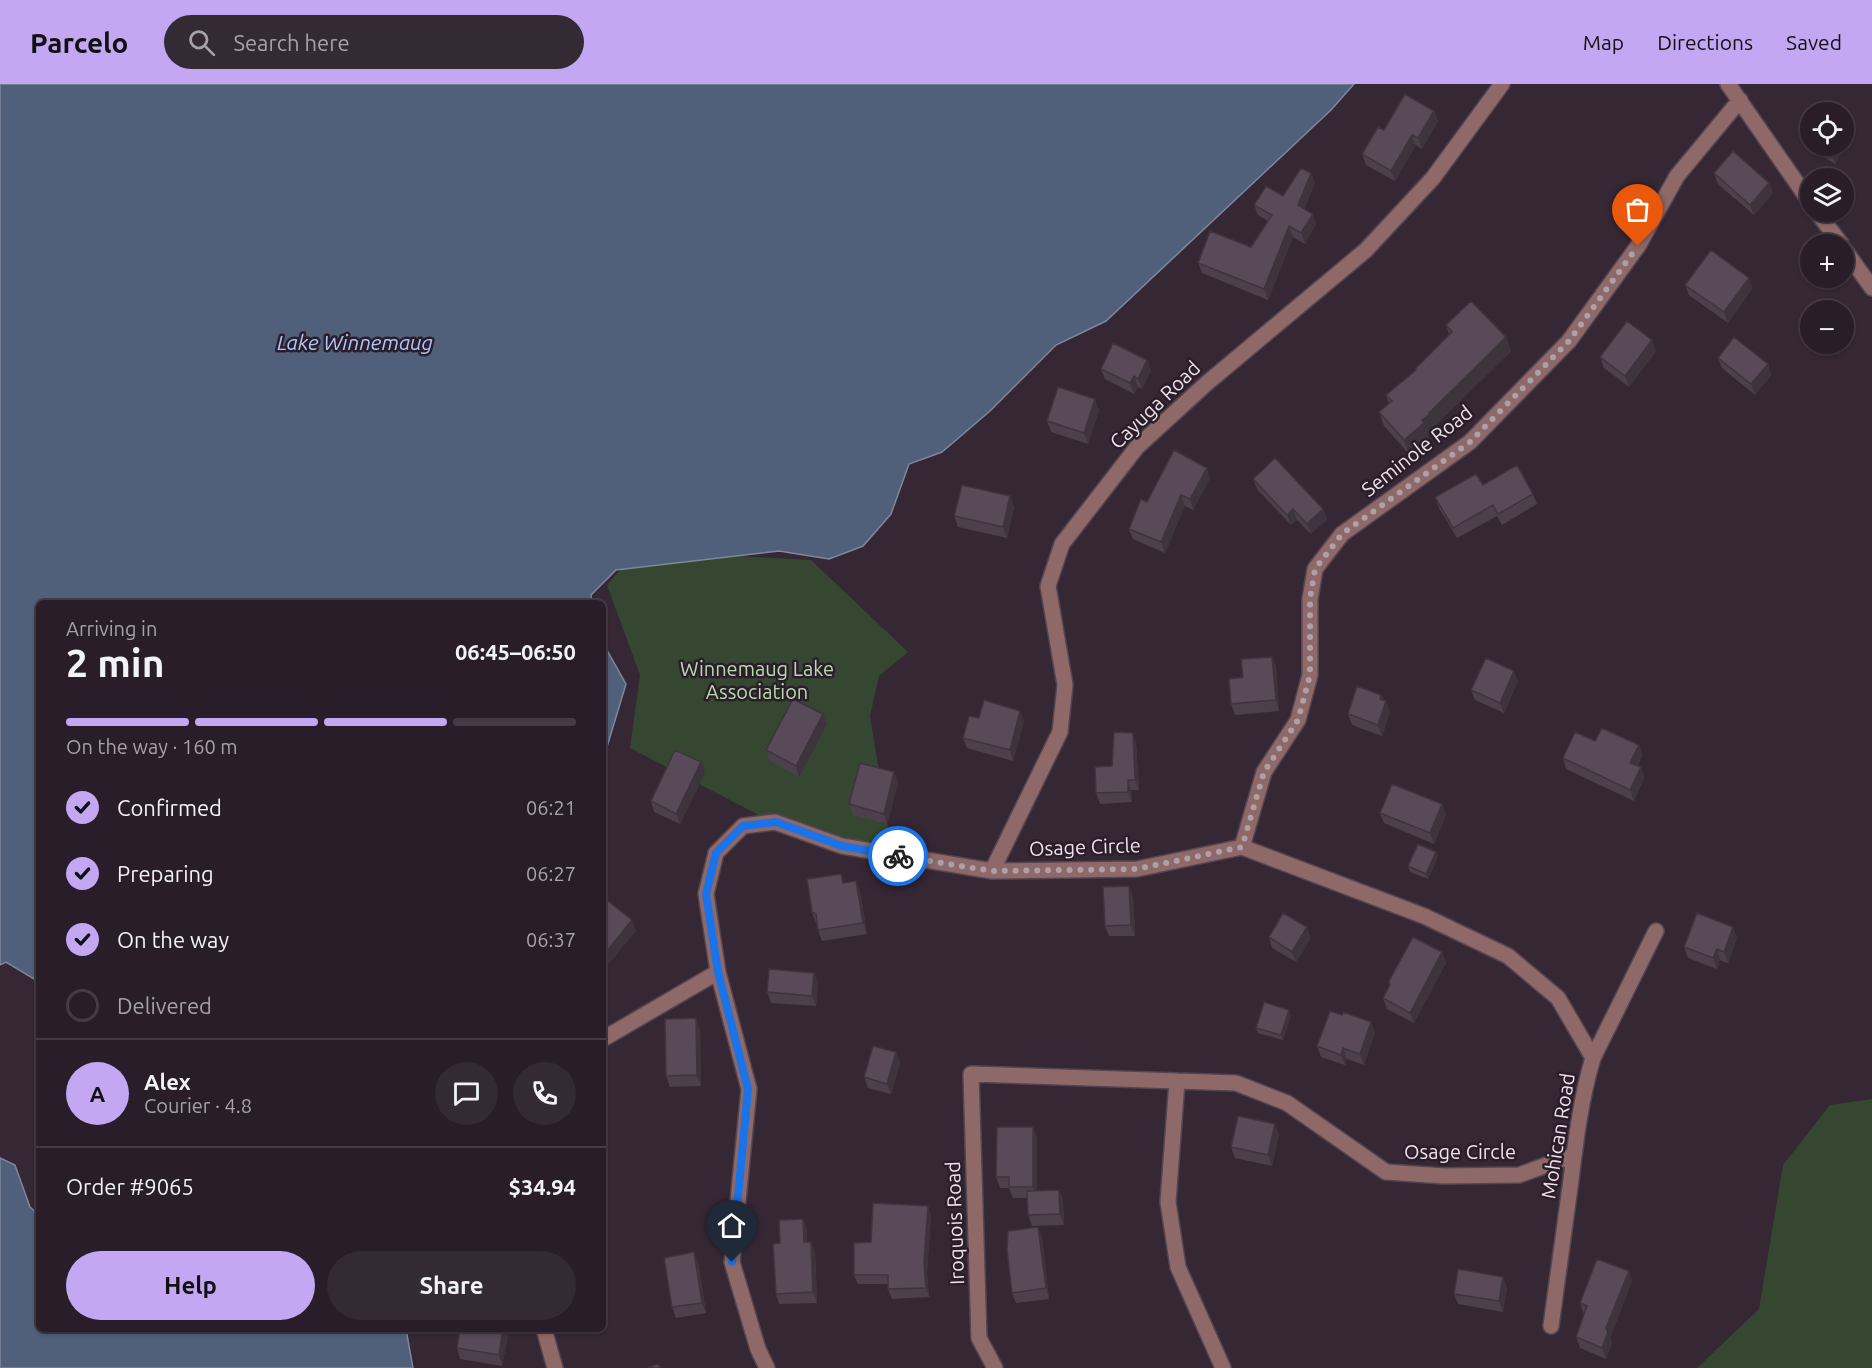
<!DOCTYPE html>
<html lang="en">
<head>
<meta charset="utf-8">
<style>
	:root { --surface:#281d28; --page:#342a34; --text:#f1f3f6; --muted:#a5a2a8; --line:#443b45; --accent:#c3a7f2 }
	body { margin:0; font-family:Ubuntu,sans-serif; background:var(--page); color:var(--text); height:100vh; display:flex; flex-direction:column; font-size:22px; white-space:nowrap }
	* { box-sizing:border-box; margin:0 }
	p { font-size:20px; color:var(--muted) }
	.icon { flex:none; width:33px; height:33px; fill:none; stroke:currentColor; stroke-width:2; stroke-linecap:round; stroke-linejoin:round }
	.map { position:relative; flex:1; overflow:hidden }
	.drawer { position:absolute; left:36px; top:516px; width:570px; height:732px; display:flex; flex-direction:column; background:var(--surface); border-radius:9px; box-shadow:0 2px 4px #0004,0 0 0 2px var(--line) }
	.drawer>* { flex:none }
	.tools { position:absolute; left:1800px; top:18px; display:grid; gap:12px }
	.tools a { display:grid; place-items:center; width:54px; height:54px; border-radius:50%; background:var(--surface); box-shadow:0 2px 4px #0004,0 0 0 2px var(--line); font-size:30px }
	.pin { position:absolute; display:grid; place-items:center; width:51px; height:51px; color:#fff; margin:-62px -26px; border-radius:50% 50% 50% 0; rotate:-45deg; box-shadow:0 0 6px #0007 }
	.pin .icon { rotate:45deg }
	.courier { position:absolute; display:grid; place-items:center; width:60px; height:60px; margin:-30px; border:4px solid #1a73e8; border-radius:50%; background:#fff; color:#222; box-shadow:0 2px 8px #0007 }
	.overview em { font-style:normal; font-weight:600 }
	.overview div { display:flex; flex-direction:column-reverse }
	.overview { display:flex; align-items:center; justify-content:space-between; height:102px; padding:0 30px }
	h1 { font-size:39px; font-weight:600; line-height:45px }
	.bar { display:grid; grid-template-columns:repeat(4,1fr); gap:9px 6px; align-content:center; height:72px; padding:0 30px }
	.bar i { height:8px; border-radius:4px; background:var(--line) }
	.bar .current { background:var(--accent) }
	.bar p { grid-column:span 4 }
	.line { display:flex; align-items:center; gap:15px; padding:0 30px; border-top:2px solid var(--line) }
	.line div { flex:1 }
	.round { display:grid; place-items:center; flex:none; width:63px; height:63px; border-radius:32px; background:var(--page) }
	ol { padding:0 30px; list-style:none }
	li { display:flex; align-items:center; gap:18px; height:66px }
	li p { margin-inline-start:auto }
	li .icon { padding:6px; border-radius:50%; background:var(--accent); color:#111; stroke-width:4 }
	li:last-child { color:var(--muted) }
	li i { width:33px; height:33px; border:3px solid var(--line); border-radius:50% }
	.action { display:flex; gap:12px; margin-top:auto; padding:12px 30px }
	.action a { flex:1; height:69px; border-radius:36px; background:var(--accent); color:#111; font-size:24px; font-weight:600; line-height:69px; text-align:center }
	.action a+a { background:var(--page); color:var(--text) }
	header { display:flex; align-items:center; gap:36px; box-sizing:border-box; height:84px; padding:0 30px; background:var(--accent); color:#111 }
	header strong { font-size:28px }
	nav { display:flex; gap:33px; margin-inline-start:auto; font-size:21px }
	.search { width:420px; height:54px; background:var(--page); display:flex; align-items:center; gap:15px; box-sizing:border-box; padding:0 21px; border-radius:33px; color:var(--muted); font-size:22px }
	.map>svg:first-child { display:block }
	.green { fill:#354731 }
	.water { fill:#50607a; stroke:#7e879c; stroke-width:1.5 }
	.lines { fill:none; stroke-linecap:round; stroke-linejoin:round }
	.minor-casing { stroke:#534552; stroke-width:18 }
	.minor { stroke:#8f6967; stroke-width:15 }
	.wall { fill:#4c404d }
	.shaded-wall { fill:#3e343e }
	.building { fill:#584a59; stroke:#3e343e; stroke-width:1.5 }
	.done { stroke:#aca1ab; stroke-width:6; stroke-dasharray:0 10.8 }
	.route { stroke:#1a73e8; stroke-width:8 }
	.labels { text-anchor:middle; stroke-width:5; stroke-linejoin:round; paint-order:stroke }
	.street-label { font-size:20px; fill:#ebe2ea; stroke:#2b1e2a }
	.park-label { font-size:20px; fill:#b5dcac; stroke:#2b1e2a }
	.water-label { font-size:21px; font-style:italic; fill:#abc7f9; stroke:#2b1e2a }
</style>
</head>
<body>
<header>
<strong>Parcelo</strong>
<div class="search"><svg class="icon" aria-label="search" viewBox="0 0 24 24"><circle cx="10" cy="10" r="6"/><path d="M15 15l6 6"/></svg>Search here</div>
<nav><a>Map</a><a>Directions</a><a>Saved</a></nav>
</header>
<div class="map">
<svg width="1872" height="1284" viewBox="0 0 1872 1284">
	<rect width="100%" height="100%" fill="#362735"/>
	<path class="green" d="M721,471l90,5 97,92 -29,24 -9,40 21,130 -63,5 -198,-103 10,-73 -33,-90 22,-25z
		M1872,1015v269h-175l62,-59 24,-144 47,-60z"/>
	<path class="water" d="M0,0h1354l-23,26 -225,211 -50,24 -66,66 -48,41 -33,12 -18,50 -28,32 -34,13 -50,-8 -163,19 -25,25 1,8h-553v379l-33,-20 -6,3z
		M603,559l23,41 -23,76z
		M0,1074l15,7 15,42 9,8v114h367l7,39h-413z"/>
	<g class="lines">
		<defs>
			<path id="minor" d="M1728,0l82,118
				M1817,128l24,32
				M1844,165l28,39
				M1242,763l22,-75 34,-52 12,-45v-76l5,-30 27,-35 128,-92 99,-101 69,-95 39,-70 63,-76
				M992,787l68,-139 5,-47 -17,-99 14,-42 75,-97 70,-64 159,-133 67,-72 69,-94
				M603,955l115,-67
				M1177,997l-9,121 10,65 45,101
				M1551,1242c7,-49 13,-97 20,-146 5,-41 10,-82 22,-122l63,-127
				M544,1245l11,39
				M767,1284l-9,-19 -26,-87 17,-173 -31,-117 -12,-78 10,-41 27,-27 32,-4 67,24 150,25 145,-2 105,-22 182,69 84,40 50,42 35,60
				M995,1284l-16,-30 -8,-264 265,9 51,20 99,69 58,4 75,-1 55,-20"/>
		</defs>
		<use href="#minor" class="minor-casing"/>
		<use href="#minor" class="minor"/>
	</g>
	<path class="wall" d="M1434,27l4,10 -16,28 -6,-4 -21,36 -29,-16 -4,-11 22,-24z
		M1850,31l4,11 -19,38 -23,-15 -1,-3h33z
		M1311,89l4,10 -11,26 12,15 -11,20 -12,-7 -25,63 -66,-27 -4,-10 53,-16 17,-26 -10,-6 -4,-10 29,-9z
		M1714,89l55,10 4,10 -19,22 -36,-31z
		M1685,201l68,3 -25,35 -39,-28z
		M1446,241l60,12 5,14 -76,75v2l-7,6 1,3 -20,17 -25,-28 -5,-14 10,-8 -3,-9 29,-24v-2l34,-35z
		M1656,267l-27,36 -25,-19 -4,-11z
		M1718,274l50,6 3,11 -16,20 -33,-27z
		M1101,285l50,1 -9,19 -4,-2 -4,7 -29,-15z
		M1099,326l-11,34 -37,-12 -4,-11z
		M1210,394l-17,32 -8,-4 -20,47 -32,-14 -4,-10 18,-27z
		M1253,395l70,30 4,10 -16,15 -14,-14 -6,5 -34,-36z
		M1483,401l50,9 4,10 -35,21 -5,-9 -40,22 -18,-30 -4,-11z
		M1010,412l4,11 -7,31 -49,-11 -4,-11z
		M1272,573l4,10 3,44 -44,4 -4,-11 12,-27z
		M1518,597l-14,32 -29,-13 -4,-10z
		M1381,611l9,17 -8,24 -30,-11 -4,-11z
		M823,630l4,11 -28,52 -29,-16 -4,-11z
		M979,634l45,3 -11,40 -46,-13 -4,-10z
		M1595,657l44,4 3,10 -4,11 3,1 3,11 -10,23 -68,-32 -3,-11z
		M1136,659l3,47h-8l1,12 -32,2 -4,-11 16,-27z
		M701,678l4,11 -25,51 -26,-12 -3,-11z
		M894,688l4,11 -11,41 -34,-9 -4,-11z
		M1442,720l4,11 -12,29 -50,-21 -4,-10z
		M1438,773l-10,22 -18,-7 -2,-6z
		M856,797l4,10 7,43 -45,7 -4,-11 -1,-6 -1,-1 -4,-11 33,-29z
		M1133,812l2,40h-26l-4,-10z
		M1269,853l42,1 -15,24 -24,-14z
		M1737,854l-9,25 -8,-3 -3,9 -29,-11 -4,-11z
		M1442,868l4,11 -32,60 -27,-14 -4,-11z
		M814,889l4,10 -2,23 -45,-3 -4,-11z
		M1291,931l-8,25 -25,-7 -2,-5z
		M700,945l1,57 -31,1 -4,-11z
		M1375,948l-11,33 -17,-6 -2,6 -24,-8 -4,-11z
		M896,968l4,11 -9,31 -23,-6 -4,-11z
		M1033,1043l4,11v52h22l4,10 1,25 -32,1 -4,-11v-17h-15l-4,-10h-9l-4,-11z
		M1279,1050l-7,32 -37,-8 -4,-11z
		M931,1131l-4,58 2,24 -37,2 -4,-10v-5h-30l-4,-9 17,-33z
		M803,1135l4,11v12h4l4,10 2,51 -38,1 -3,-10 4,-51z
		M1042,1153l7,62 -33,4 -4,-10z
		M698,1178l8,51 -30,5 -4,-11z
		M1632,1197l-22,57 2,5 -6,16 -26,-11 -4,-11 8,-23 -4,-11z
		M1507,1203l-4,25 -45,-8 -4,-10z
		M460,1245h49l-7,37 -42,-7 -3,-11z"/>
	<path class="shaded-wall" d="M1434,27l4,10 -16,28 -4,-11z
		M1850,31l4,11 -19,38 -3,-11 3,-7h9v-17z
		M1412,51l4,10 -21,36 -4,-10z
		M1311,89l4,10 -13,32 -4,-10z
		M1769,99l4,10 -19,22 -4,-10z
		M1313,130l3,10 -11,20 -4,-11z
		M1289,142l4,11 -25,63 -4,-11z
		M1749,194l4,10 -25,35 -4,-11z
		M1506,253l5,14 -76,75v2l-7,6 1,3 -20,17 -5,-14 25,-27z
		M1652,256l4,11 -27,36 -4,-11z
		M1147,276l4,10 -9,19 -4,-10z
		M1768,280l3,11 -16,20 -4,-11z
		M1134,292l4,11 -4,7 -4,-11z
		M1095,315l4,11 -11,34 -4,-11z
		M1207,384l3,10 -17,32 -3,-11z
		M1181,411l4,11 -20,47 -4,-11z
		M1010,412l4,11 -7,31 -4,-11z
		M1293,425l4,11 -6,5 -4,-10z
		M1323,425l4,10 -16,15 -4,-10z
		M1272,573l4,10 3,44 -3,-11z
		M1514,587l4,10 -14,32 -4,-10z
		M1381,611l4,10 1,-4 4,11 -8,24 -4,-11 2,-26z
		M1020,627l4,10 -11,40 -3,-11z
		M823,630l4,11 -28,52 -3,-11z
		M1133,649l3,10 3,47 -4,-10z
		M1639,661l3,10 -8,18 -4,-10z
		M701,678l4,11 -25,51 -4,-10z
		M1641,683l3,11 -10,23 -4,-11z
		M894,688l4,11 -11,41 -3,-10z
		M1128,696l3,10 1,12 -4,-10z
		M1442,720l4,11 -12,29 -4,-11z
		M1436,768l2,5 -10,22 -2,-5z
		M856,797l4,10 7,43 -4,-11z
		M1129,802l4,10 2,40 -4,-11z
		M632,836l4,11 -33,40v-15z
		M1307,843l4,11 -15,24 -4,-10z
		M1733,843l4,11 -9,25 -4,-11z
		M1717,865l3,11 -3,9 -4,-11z
		M1442,868l4,11 -32,60 -4,-10z
		M814,889l4,10 -2,23 -4,-10z
		M1289,926l2,5 -8,25 -2,-5z
		M696,934l4,11 1,57 -4,-11z
		M1371,938l4,10 -11,33 -4,-11z
		M1343,964l4,11 -2,6 -4,-10z
		M896,968l4,11 -9,31 -4,-10z
		M1275,1040l4,10 -7,32 -4,-11z
		M1033,1043l4,11v60l-4,-11z
		M1059,1106l4,10 1,25 -4,-11z
		M928,1122l3,9 -4,58 2,24 -3,-9 -2,-25z
		M803,1135l4,11v23l-3,-11z
		M1038,1143l4,10 7,62 -3,-11z
		M811,1158l4,10 2,51 -4,-11z
		M694,1168l4,10 8,51 -4,-10z
		M1629,1187l3,10 -22,57 2,5 -6,16 -4,-11 4,-20z
		M1503,1193l4,10 -4,25 -4,-11z
		M503,1245h6l-7,37 -3,-11z"/>
	<path class="building" d="M1405,10l29,17 -16,27 -6,-3 -21,36 -29,-17 16,-27 6,3z
		M1831,20l19,11 -6,14v-17h-19z
		M1820,62h15l-3,7z
		M1733,67l36,32 -19,22 -36,-32z
		M1301,84l10,5 -13,32 15,9 -12,19 -12,-7 -25,63 -66,-26 12,-32 41,16 21,-32 -18,-10 12,-19 17,10z
		M1711,166l38,28 -25,34 -39,-27z
		M1471,217l35,36 -77,76 1,1 -8,6 2,3 -20,17 -25,-28 13,-11 -6,-6 30,-25 -1,-1 37,-37 -6,-7z
		M1627,237l25,19 -27,36 -25,-19z
		M1734,253l34,27 -17,20 -33,-26z
		M1113,259l34,17 -9,19 -4,-3 -4,7 -29,-14z
		M1058,303l37,12 -11,34 -37,-12z
		M1174,366l33,18 -17,31 -9,-4 -20,47 -32,-13 12,-30 6,3z
		M1275,374l48,51 -16,15 -14,-15 -6,6 -34,-36z
		M1517,381l16,29 -35,20 -5,-9 -40,23 -18,-31 41,-23 7,11z
		M962,401l48,11 -7,31 -49,-11z
		M1272,573l4,43 -45,4 -2,-25 14,-2 -2,-18z
		M1486,574l28,13 -14,32 -29,-13z
		M1357,602l24,9 -1,4 6,2 -8,24 -30,-11z
		M793,615l30,15 -27,52 -30,-16z
		M984,616l36,11 -10,39 -47,-12 6,-22 10,2z
		M1602,644l37,17 -9,18 11,4 -11,23 -67,-32 12,-26 20,9z
		M1114,648l19,1 2,47h-7v12l-32,1 -1,-26 17,-1z
		M675,666l26,12 -25,52 -25,-13z
		M860,679l34,9 -10,42 -35,-10z
		M1392,700l50,20 -12,29 -50,-20z
		M1418,760l18,8 -10,22 -18,-8z
		M841,790l2,9 13,-2 7,42 -45,7 -2,-16 -4,-2 -5,-33z
		M1129,802l2,39 -26,1 -2,-39z
		M603,813l29,23 -29,36z
		M1283,829l24,14 -15,25 -23,-15z
		M1697,829l36,14 -9,25 -7,-3 -4,9 -29,-11z
		M1413,853l29,15 -32,61 -27,-15 7,-13 -1,-4z
		M769,885l45,4 -2,23 -45,-4z
		M1264,918l25,8 -8,25 -25,-7z
		M1330,927l12,4 1,-3 28,10 -11,32 -17,-6 -2,7 -24,-9z
		M696,934l1,57 -31,1 -1,-57z
		M873,962l23,6 -9,32 -23,-7z
		M1238,1032l37,8 -7,31 -37,-8z
		M997,1043h36v60h-24v-10h-13z
		M1059,1106l1,24 -32,1 -1,-24z
		M873,1119l55,3 -4,57 2,25 -38,1v-14h-34v-32l17,-1z
		M803,1135l1,23h7l2,50 -37,2 -3,-50 7,-1 -1,-23z
		M1038,1143l8,61 -34,5 -5,-43 1,-19z
		M694,1168l8,51 -30,4 -8,-49z
		M1597,1175l32,12 -23,57 2,4 -6,16 -26,-11 11,-31 -7,-3z
		M1458,1185l45,8 -4,24 -45,-7z
		M460,1245h43l-4,26 -42,-7z
		M658,1280l2,4h-13z"/>
	<g class="lines">
		<path class="done" d="M898,772l94,15 145,-2 105,-22 22,-75 34,-52 12,-45v-76l5,-30 27,-35 128,-92 99,-101 69,-95"/>
		<path class="route" d="M732,1178l16,-173 -30,-117 -12,-78 10,-41 27,-27 33,-4 66,24 56,10"/>
	</g>
	<g class="labels">
		<g class="street-label">
			<text transform="translate(1155 321) rotate(-44)" y="7">Cayuga Road</text>
			<text transform="translate(1417 367) rotate(-38)" y="7">Seminole Road</text>
			<text transform="translate(1085 763) rotate(-2)" y="7">Osage Circle</text>
			<text transform="translate(1558 1052) rotate(-81)" y="7">Mohican Road</text>
			<text x="1460" y="1075">Osage Circle</text>
			<text transform="translate(955 1139) rotate(-92)" y="7">Iroquois Road</text>
		</g>
		<g class="park-label">
			<text x="757" y="592">Winnemaug Lake<tspan x="757" dy="23">Association</tspan></text>
		</g>
		<g class="water-label">
			<text x="355" y="266">Lake Winnemaug</text>
		</g>
	</g>
</svg>
<div class="tools">
<a><svg class="icon" aria-label="locate" viewBox="0 0 24 24"><circle cx="12" cy="12" r="6"/><path d="M12 2v4M12 18v4M2 12h4M18 12h4"/></svg></a>
<a><svg class="icon" aria-label="layers" viewBox="0 0 24 24"><path d="M12 4l9 5-9 5-9-5zM3 14l9 5 9-5"/></svg></a>
<a>+</a>
<a>−</a>
</div>
<div class="pin" style="left:1638px;top:162px;background:#ea580c"><svg class="icon" aria-label="bag" viewBox="0 0 24 24"><path d="M5 8h14l-1 12H6zM9 8a3 3 0 0 1 6 0"/></svg></div>
<div class="pin" style="left:732px;top:1178px;background:#1f2937"><svg class="icon" aria-label="home" viewBox="0 0 24 24"><path d="M3 11l9-7 9 7M6 9v11h12V9"/></svg></div>
<div class="courier" style="left:898px;top:772px"><svg class="icon" aria-label="bike" viewBox="0 0 24 24"><circle cx="6" cy="16" r="4"/><circle cx="18" cy="16" r="4"/><path d="M6 16l4-8h5l3 8M10 8l3 8H6M13 5h3"/></svg></div>
<section class="drawer">
<div class="overview"><div><h1>2 min</h1><p>Arriving in</p></div><em>06:45–06:50</em></div>
<div class="bar"><i class="current"></i><i class="current"></i><i class="current"></i><i></i><p>On the way · 160 m</p></div>
<ol>
<li><svg class="icon" aria-label="check" viewBox="0 0 24 24"><path d="M5 12l5 5 9-10"/></svg>Confirmed<p>06:21</p></li>
<li><svg class="icon" aria-label="check" viewBox="0 0 24 24"><path d="M5 12l5 5 9-10"/></svg>Preparing<p>06:27</p></li>
<li><svg class="icon" aria-label="check" viewBox="0 0 24 24"><path d="M5 12l5 5 9-10"/></svg>On the way<p>06:37</p></li>
<li><i></i>Delivered</li>
</ol>
<div class="line" style="height:108px"><b class="round" style="background:var(--accent);color:#111">A</b><div><b>Alex</b><p>Courier · 4.8</p></div><a class="round"><svg class="icon" aria-label="chat" viewBox="0 0 24 24"><path d="M4 5h16v11H9l-5 4z"/></svg></a><a class="round"><svg class="icon" aria-label="phone" viewBox="0 0 24 24"><path d="M5 4h4l2 5-3 2q2 4 5 5l2-3 5 2v4C11 20 4 13 5 4z"/></svg></a></div>
<div class="line" style="height:78px"><div>Order #9065</div><b>$34.94</b></div>
<div class="action"><a>Help</a><a>Share</a></div>
</section>
</div>
</body>
</html>
